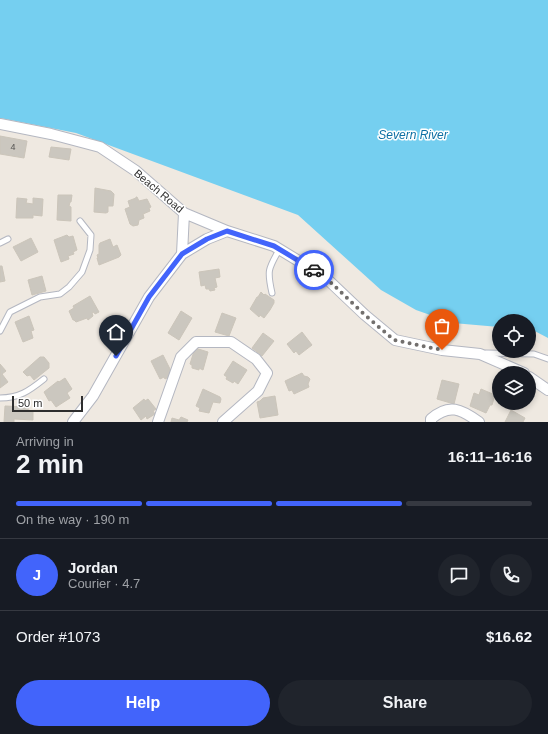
<!DOCTYPE html>
<html lang="en">
<head>
<meta charset="utf-8">
<style>
	:root { --surface:#171b24; --page:#20242c; --text:#f1f3f6; --muted:#9ea1a6; --line:#363941; --accent:#4264fb }
	body { margin:0; font-family:Arial,sans-serif; background:var(--page); color:var(--text); height:100vh; display:flex; flex-direction:column; font-size:15px; white-space:nowrap }
	* { box-sizing:border-box; margin:0 }
	p { font-size:13px; color:var(--muted) }
	.icon { flex:none; width:22px; height:22px; fill:none; stroke:currentColor; stroke-width:2; stroke-linecap:round; stroke-linejoin:round }
	.map { position:relative; height:422px; overflow:hidden }
	.details { display:flex; flex-direction:column; background:var(--surface); flex:1 }
	.details>* { flex:none }
	.controls { position:absolute; left:492px; top:314px; display:grid; gap:8px }
	.controls a { display:grid; place-items:center; width:44px; height:44px; border-radius:50%; background:var(--surface); box-shadow:0 2px 6px #0003; font-size:20px }
	.scale { position:absolute; left:12px; bottom:10px; width:71px; box-sizing:border-box; padding-left:4px; border:2px solid #2e2e2e; border-top:0; font-size:11px; line-height:14px; white-space:nowrap; color:#2e2e2e; -webkit-text-stroke:3px #fff; paint-order:stroke }
	.pin { position:absolute; display:grid; place-items:center; width:34px; height:34px; color:#fff; margin:-41px -17px; border-radius:50% 50% 50% 0; rotate:-45deg; box-shadow:0 0 4px #0007 }
	.pin .icon { rotate:45deg }
	.courier { position:absolute; display:grid; place-items:center; width:40px; height:40px; margin:-20px; border:3px solid #4264fb; border-radius:50%; background:#fff; color:#222; box-shadow:0 1px 5px #0007 }
	.head em { font-style:normal; font-weight:700 }
	.head div { display:flex; flex-direction:column-reverse }
	.head { display:flex; align-items:center; justify-content:space-between; height:68px; padding:0 16px }
	h1 { font-size:26px; font-weight:700; line-height:30px }
	.bar { display:grid; grid-template-columns:repeat(4,1fr); gap:6px 4px; align-content:center; height:48px; padding:0 16px }
	.bar i { height:5px; border-radius:3px; background:var(--line) }
	.bar .on { background:var(--accent) }
	.bar p { grid-column:span 4 }
	.line { display:flex; align-items:center; gap:10px; padding:0 16px; border-top:1px solid var(--line) }
	.line div { flex:1 }
	.round { display:grid; place-items:center; flex:none; width:42px; height:42px; border-radius:21px; background:var(--page) }
	.button { display:flex; gap:8px; margin-top:auto; padding:8px 16px }
	.button a { flex:1; height:46px; border-radius:24px; background:var(--accent); color:#fff; font-size:16px; font-weight:700; line-height:46px; text-align:center }
	.button a+a { background:var(--page); color:var(--text) }
	.map>svg:first-child { display:block }
	.water { fill:#75cff0 }
	.building { fill:#cbc7bf; stroke:#cbc5ba }
	.lines { fill:none; stroke-linecap:round; stroke-linejoin:round }
	.service-casing { stroke:#b4b7c1; stroke-width:7 }
	.minor-casing { stroke:#b4b7c1; stroke-width:12 }
	.service { stroke:#fff; stroke-width:5 }
	.minor { stroke:#fff; stroke-width:10 }
	.done { stroke:#726f6d; stroke-width:4; stroke-dasharray:0 7.2 }
	.route { stroke:#4264fb; stroke-width:5 }
	.labels { text-anchor:middle; stroke-width:3; stroke-linejoin:round; paint-order:stroke }
	.number-label { font-size:9px; fill:#555452 }
	.street-label { font-size:11px; fill:#2e2e2e; stroke:#fff }
	.water-label { font-size:12px; font-style:italic; fill:#0d6fa3; stroke:#fff }
</style>
</head>
<body>
<div class="map">
<svg width="548" height="422" viewBox="0 0 548 422">
	<rect width="100%" height="100%" fill="#efe9e1"/>
	<path class="water" d="M0,0h548v338l-19,-10v-7h-30v6l-46,-4 -37,-13 -35,-20 -83,-75 -222,-82 -76,-15z"/>
	<path class="building" d="M0,136l27,5 -3,17 -24,-4z
		M51,147l20,2 -2,11 -20,-3z
		M95,188l16,3 3,3 -1,12h-5v6l-2,1 -12,-1z
		M58,195h14l-1,7h-1l-1,4 2,1v14l-14,-1z
		M136,197h1l2,4 8,-2 4,8 -2,1 1,3 -7,3 1,4 -5,2 -1,5 -5,1 -3,-2 -5,-15 5,-2 -2,-6 8,-3z
		M17,198l10,1 -1,4 7,1v-6l10,1 -1,17 -9,-1v3h-17z
		M67,235l2,2 4,-1 4,14 -4,2 1,2 -6,2 1,3 -8,3 -7,-22z
		M31,238l7,14 -17,9 -8,-14z
		M110,239l3,8 4,-2 4,10 -2,2 -20,8 -2,-7h1l-1,-3 2,-1v-9l1,-2z
		M0,266h2l3,15 -5,1z
		M219,269l1,8 -5,1 2,9 -3,1 1,2 -5,1 -1,-2h-3l-1,-4 -4,1 -2,-14z
		M42,276l4,15 -14,4 -4,-15z
		M261,292l3,3 1,-1 9,6v3l-4,7 -6,8 -4,-3 -1,2 -9,-8 7,-12h1z
		M90,296l9,16 -4,2 -1,-2 -2,1 1,3 -5,4 -1,-2 -11,4 -2,-2h-1l-4,-9 5,-3 -1,-2z
		M181,311l11,7 -13,22 -11,-7z
		M222,313l14,5 -7,18 -14,-4z
		M29,316l5,14 -3,1 2,7 -10,4 -8,-20z
		M302,332l10,13 -13,10 -3,-4 -2,2 -7,-9z
		M263,333l11,8 -12,15 -10,-8z
		M195,348l13,4 -5,18 -4,-2v2l-7,-2v-3l-2,-1z
		M163,355l9,18 -4,2 1,2 -4,2 -1,-2 -4,2 -9,-18z
		M40,357h4l5,6v5l-15,12 -4,-5 -3,1 -4,-4z
		M233,361l14,9 -9,14 -4,-3 -1,2 -7,-4 1,-2 -3,-2z
		M0,364l6,7 -4,3 6,8 -8,6z
		M302,373l2,3 4,1 2,2 -2,5 1,3 -15,7 -2,-4 -3,1 -4,-10z
		M65,378l7,11 -5,4 3,5 -14,9 -5,-7 -2,1 -5,-9 14,-11 1,1z
		M442,380l17,4 -5,20 -17,-5z
		M203,389l17,8 1,2 -1,4 -7,-1 -4,11 -10,-2 1,-3 -4,-2z
		M481,389l14,6 -3,10h-2l-4,8 -16,-7 4,-13 5,2z
		M275,396l3,19 -18,3 -3,-16 3,-1 3,-3z
		M144,399l1,2 3,-2 8,10 -3,2 2,3 -8,5 -1,-3 -5,4 -8,-12z
		M5,406l23,1v3l5,1v9l-19,-1v3h-10z
		M511,410l14,8 -2,4h-18z
		M181,417l7,3 -1,2h-16l1,-4 7,2z"/>
	<g class="lines">
		<defs>
			<path id="service" d="M0,243l8,-4
				M272,293c-5,-22 -4,-24 7,-43
				M0,331l10,-19 30,-15 20,-3 9,-7 13,-15 8,-22 1,-15 -11,-14
				M486,353l48,1 14,5
				M0,398c19,0 29,-7 44,-19"/>
			<path id="minor" d="M0,124l51,10 49,13 36,24 48,42 43,18 47,15 51,31 40,38 30,25 47,10 38,4 44,19
				M182,254l25,-15 20,-8
				M529,377l19,13
				M73,422l20,-26 56,-99 33,-43 2,-41
				M158,422l23,-65 15,-15h35l25,17 11,14 -9,18 -35,31
				M431,422v-3c18,-16 30,-10 48,3"/>
		</defs>
		<use href="#service" class="service-casing"/>
		<use href="#minor" class="minor-casing"/>
		<use href="#service" class="service"/>
		<use href="#minor" class="minor"/>
	</g>
	<g class="lines">
		<path class="done" d="M314,270l11,7 40,38 29,25 48,10"/>
		<path class="route" d="M116,356l33,-59 33,-43 25,-15 20,-8 47,15 40,24"/>
	</g>
	<g class="labels">
		<g class="number-label">
			<text x="13" y="150">4</text>
		</g>
		<g class="street-label">
			<text transform="translate(159 191) rotate(40)" y="4">Beach Road</text>
		</g>
		<g class="water-label">
			<text x="413" y="139">Severn River</text>
		</g>
	</g>
</svg>
<div class="controls">
<a><svg class="icon" aria-label="locate" viewBox="0 0 24 24"><circle cx="12" cy="12" r="6"/><path d="M12 2v4M12 18v4M2 12h4M18 12h4"/></svg></a>
<a><svg class="icon" aria-label="layers" viewBox="0 0 24 24"><path d="M12 4l9 5-9 5-9-5zM3 14l9 5 9-5"/></svg></a>
</div>
<div class="scale">50 m</div>
<div class="pin" style="left:442px;top:350px;background:#ea580c"><svg class="icon" aria-label="bag" viewBox="0 0 24 24"><path d="M5 8h14l-1 12H6zM9 8a3 3 0 0 1 6 0"/></svg></div>
<div class="pin" style="left:116px;top:356px;background:#1f2937"><svg class="icon" aria-label="home" viewBox="0 0 24 24"><path d="M3 11l9-7 9 7M6 9v11h12V9"/></svg></div>
<div class="courier" style="left:314px;top:270px"><svg class="icon" aria-label="car" viewBox="0 0 24 24"><path d="M5 17H2v-5l4-1 3-4h7l3 4 3 1v5h-3M9 17h6M6 11h13"/><circle cx="7" cy="17" r="2"/><circle cx="17" cy="17" r="2"/></svg></div>
</div>
<section class="details">
<div class="head"><div><h1>2 min</h1><p>Arriving in</p></div><em>16:11–16:16</em></div>
<div class="bar"><i class="on"></i><i class="on"></i><i class="on"></i><i></i><p>On the way · 190 m</p></div>
<div class="line" style="height:72px"><b class="round" style="background:var(--accent);color:#fff">J</b><div><b>Jordan</b><p>Courier · 4.7</p></div><a class="round"><svg class="icon" aria-label="chat" viewBox="0 0 24 24"><path d="M4 5h16v11H9l-5 4z"/></svg></a><a class="round"><svg class="icon" aria-label="phone" viewBox="0 0 24 24"><path d="M5 4h4l2 5-3 2q2 4 5 5l2-3 5 2v4C11 20 4 13 5 4z"/></svg></a></div>
<div class="line" style="height:52px"><div>Order #1073</div><b>$16.62</b></div>
<div class="button"><a>Help</a><a>Share</a></div>
</section>
</body>
</html>
